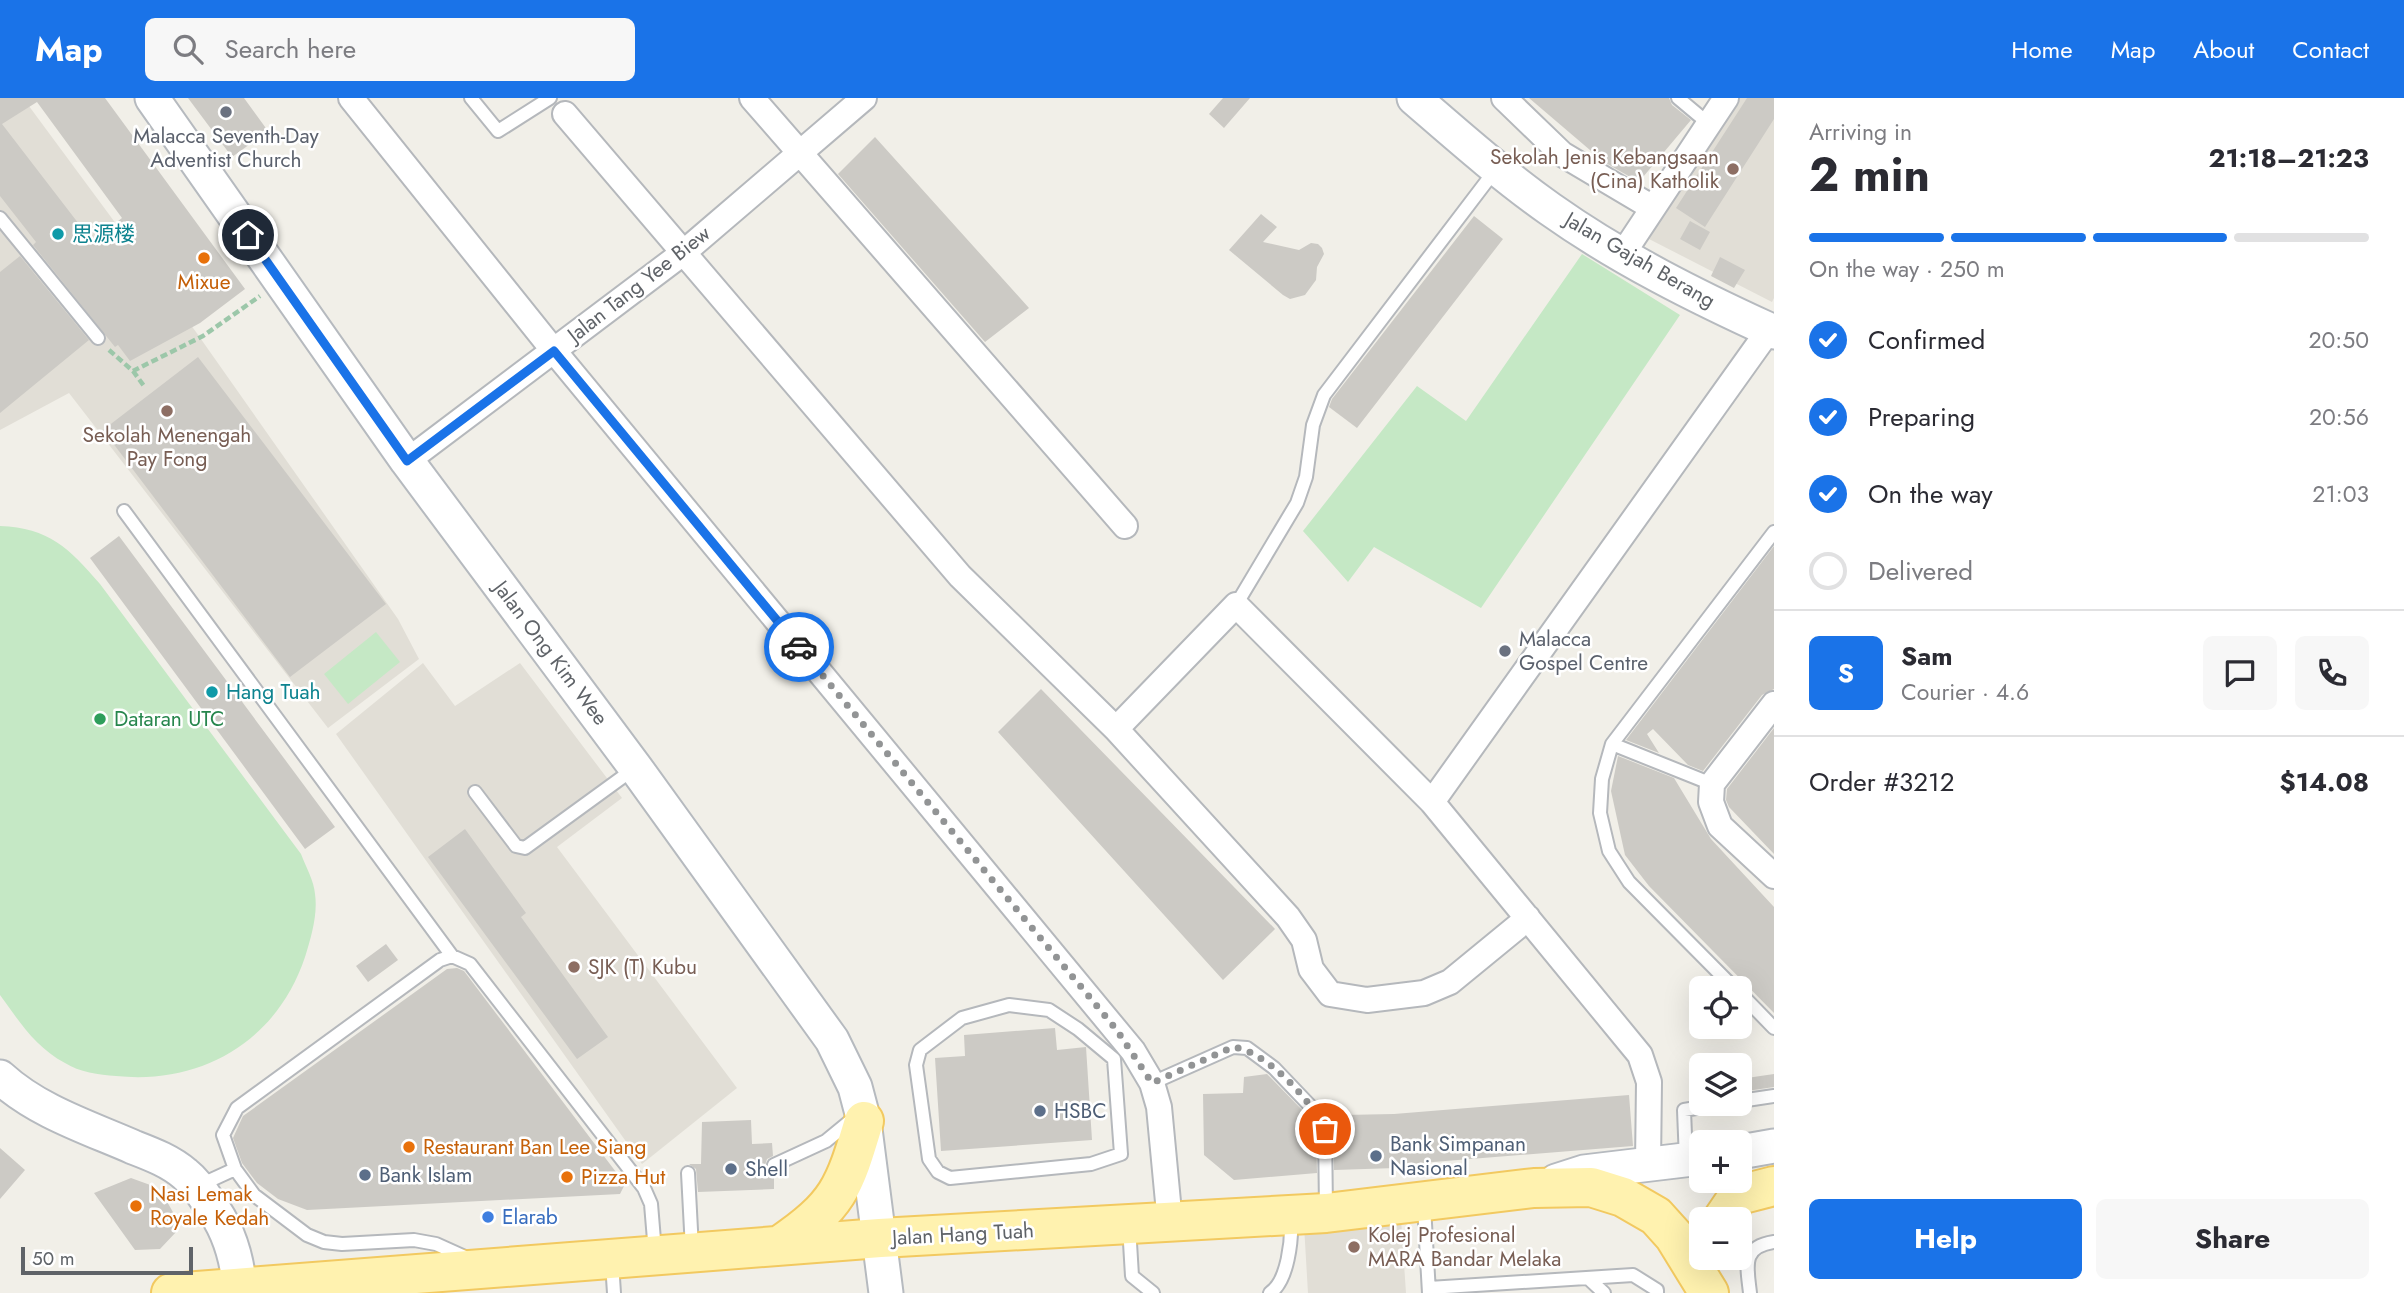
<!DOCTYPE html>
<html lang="en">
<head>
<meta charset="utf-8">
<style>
	:root { --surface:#fff; --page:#f7f7f7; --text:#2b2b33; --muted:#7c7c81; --line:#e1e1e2; --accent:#1a73e8 }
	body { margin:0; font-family:Jost,"Noto Sans SC",sans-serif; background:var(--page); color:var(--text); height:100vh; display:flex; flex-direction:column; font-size:26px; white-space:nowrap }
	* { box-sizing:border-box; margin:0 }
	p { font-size:23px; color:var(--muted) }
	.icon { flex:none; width:38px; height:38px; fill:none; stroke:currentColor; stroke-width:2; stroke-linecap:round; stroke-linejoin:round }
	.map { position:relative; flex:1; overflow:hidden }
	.panel { display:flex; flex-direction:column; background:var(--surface); width:630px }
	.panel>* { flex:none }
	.fabs { position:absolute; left:1689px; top:878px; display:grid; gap:14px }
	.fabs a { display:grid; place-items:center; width:63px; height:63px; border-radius:10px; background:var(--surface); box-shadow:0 7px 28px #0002; font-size:35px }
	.scale { position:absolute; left:21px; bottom:18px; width:172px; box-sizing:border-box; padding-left:7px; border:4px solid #5f6368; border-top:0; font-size:19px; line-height:24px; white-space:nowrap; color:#5f6368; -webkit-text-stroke:5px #fff; paint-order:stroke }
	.pin { position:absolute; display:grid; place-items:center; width:60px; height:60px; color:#fff; margin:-30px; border:4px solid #fff; border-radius:50%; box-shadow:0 2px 7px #0007 }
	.courier { position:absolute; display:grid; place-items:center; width:70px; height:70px; margin:-35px; border:5px solid #1a73e8; border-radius:50%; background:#fff; color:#222; box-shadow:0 2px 9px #0007 }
	.head em { font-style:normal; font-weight:700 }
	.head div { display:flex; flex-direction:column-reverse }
	.head { display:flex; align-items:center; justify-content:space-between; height:119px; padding:0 35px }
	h1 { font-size:46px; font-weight:700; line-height:52px }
	.bar { display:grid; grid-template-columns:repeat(4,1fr); gap:10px 7px; align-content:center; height:84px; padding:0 35px }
	.bar i { height:9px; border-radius:5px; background:var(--line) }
	.bar .current { background:var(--accent) }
	.bar p { grid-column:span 4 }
	.line { display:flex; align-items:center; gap:18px; padding:0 35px; border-top:2px solid var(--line) }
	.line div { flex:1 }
	.round { display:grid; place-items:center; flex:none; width:74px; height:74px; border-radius:10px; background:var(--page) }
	ol { padding:0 35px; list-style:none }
	li { display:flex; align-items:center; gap:21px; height:77px }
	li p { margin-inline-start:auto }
	li .icon { padding:7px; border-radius:50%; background:var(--accent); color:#fff; stroke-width:4 }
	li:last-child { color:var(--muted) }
	li i { width:38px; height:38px; border:4px solid var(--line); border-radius:50% }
	.button { display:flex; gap:14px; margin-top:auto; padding:14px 35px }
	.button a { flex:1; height:80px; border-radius:10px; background:var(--accent); color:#fff; font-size:28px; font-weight:700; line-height:80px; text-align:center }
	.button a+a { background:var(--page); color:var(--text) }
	header { display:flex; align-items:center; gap:42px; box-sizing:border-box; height:98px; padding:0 35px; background:var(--accent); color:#fff }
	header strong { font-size:33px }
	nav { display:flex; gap:38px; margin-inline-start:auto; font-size:24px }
	.search { width:490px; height:63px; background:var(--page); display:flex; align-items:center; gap:18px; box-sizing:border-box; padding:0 24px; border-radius:10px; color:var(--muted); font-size:26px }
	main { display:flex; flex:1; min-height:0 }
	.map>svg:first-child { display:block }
	.education { fill:#e1ded6 }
	.green { fill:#c5e8c5 }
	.building { fill:#cccac5; fill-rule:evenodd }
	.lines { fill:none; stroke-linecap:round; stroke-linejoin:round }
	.lane-casing { stroke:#b5b8bc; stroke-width:16 }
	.street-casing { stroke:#b5b8bc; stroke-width:28 }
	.secondary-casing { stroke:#b6babf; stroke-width:37 }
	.primary-casing { stroke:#f2c960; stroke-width:42 }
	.path { stroke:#9cc7a9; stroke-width:4.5; stroke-dasharray:7 3.5; stroke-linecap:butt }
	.lane { stroke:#fff; stroke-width:12 }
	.street { stroke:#fff; stroke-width:24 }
	.secondary { stroke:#fff; stroke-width:33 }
	.primary { stroke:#fff2af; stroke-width:38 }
	.done { stroke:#929495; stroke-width:7; stroke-dasharray:0 12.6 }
	.route { stroke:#1a73e8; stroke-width:9 }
	.worship-dot { fill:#6b7280; stroke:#fff; stroke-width:2.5 }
	.education-dot { fill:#8d6e63; stroke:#fff; stroke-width:2.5 }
	.culture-dot { fill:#0f9aa8; stroke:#fff; stroke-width:2.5 }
	.food-dot { fill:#e8710a; stroke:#fff; stroke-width:2.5 }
	.leisure-dot { fill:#2e9e5b; stroke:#fff; stroke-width:2.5 }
	.service-dot { fill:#5c6f8a; stroke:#fff; stroke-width:2.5 }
	.shop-dot { fill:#3f7fe0; stroke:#fff; stroke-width:2.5 }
	.labels { text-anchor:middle; stroke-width:5; stroke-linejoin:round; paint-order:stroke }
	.worship-label { font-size:21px; fill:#5b616d; stroke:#fff }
	.education-label { font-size:21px; fill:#785e54; stroke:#fff; text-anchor:start }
	.culture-label { font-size:21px; fill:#0d838f; stroke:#fff; text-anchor:start }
	.street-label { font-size:21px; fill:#5f6368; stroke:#fff }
	.food-label { font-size:21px; fill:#c56008; stroke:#fff; text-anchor:start }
	.leisure-label { font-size:21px; fill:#27864d; stroke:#fff; text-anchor:start }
	.service-label { font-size:21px; fill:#4e5e75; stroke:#fff; text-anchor:start }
	.shop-label { font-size:21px; fill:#366cbe; stroke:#fff; text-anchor:start }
</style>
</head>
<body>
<header>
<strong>Map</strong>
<div class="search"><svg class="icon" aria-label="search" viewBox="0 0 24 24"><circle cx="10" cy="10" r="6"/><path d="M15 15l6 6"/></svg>Search here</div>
<nav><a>Home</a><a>Map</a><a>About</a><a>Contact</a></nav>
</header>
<main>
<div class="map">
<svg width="1774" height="1195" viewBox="0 0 1774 1195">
	<rect width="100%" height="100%" fill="#f1efe8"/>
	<path class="education" d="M0,0h23l173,234 202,287 21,40 -91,69 -259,-335 -69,37z
		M1736,0h38v200l-2,4 -123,-63z
		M423,565l32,43 65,-43 102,135 -65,49 180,241 -95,76 -306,-430z
		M1401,1121l5,74h-98l-4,-68z"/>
	<path class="green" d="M1582,156l98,61 -199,293 -107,-61 -26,35 -45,-51 114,-145 49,35z
		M0,428c49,2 69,22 100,58l201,270c5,13 13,27 14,40 3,20 -4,44 -10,63 -28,84 -103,128 -189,119 -17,-1 -37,-4 -51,-13 -30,-16 -46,-42 -65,-68z
		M376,534l24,30 -52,42 -24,-30z"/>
	<path class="building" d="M0,0h105l140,191 -45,34 -70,38 -12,-16 -3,2 -82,-102 3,-3 -36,-46zM37,4l85,116 -30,23 -90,-117z
		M188,0h56l24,33 -36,26z
		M1223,0h27l-26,30 -15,-14z
		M1529,0h140l3,7 19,15 -48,57 -11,1 -28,-16z
		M1747,0h27v21l-69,108 -29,-19z
		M875,39l154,171 -44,34 -147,-168z
		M1261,116l16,13 -14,15 36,8 12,-7 7,1 4,4 2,6 -7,13 -1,13 -11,15 -15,4 -7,-4 -54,-45z
		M1474,118l29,23 -146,189 -28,-21 3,-8z
		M1690,123l20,11 -10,18 -20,-11z
		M20,158l69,84 -89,73v-141z
		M1720,159l25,13 -11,18 -23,-12z
		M198,259l188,247 -96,73 -187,-247z
		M119,438l216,291 -30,22 -215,-291z
		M1774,448v143l-12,6 -59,76 -15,-6 -35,-36 -6,5 12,19 -33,-13z
		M1041,591l234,240 -52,51 -225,-248z
		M1774,630v126l-45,-47 -3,-7 1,-11z
		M1618,658l56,22 37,61 63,68v106l-125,-127 -24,-31 -14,-64z
		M465,731l61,84 -5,4 87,120 -31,22 -149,-202z
		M386,846l12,16 -30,22 -12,-16z
		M457,870l7,3 161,213 -5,10 -313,16 -29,-11 -21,-16 -15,-20 -9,-25 10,-22 204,-147z
		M1055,930l2,22 29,-3 6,93 -151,11 -6,-93 30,-2 -1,-21z
		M1267,976l42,43 7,14 1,42 -83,7 -30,-25 -1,-61 40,-1 1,-16z
		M1774,976v13l-34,5v-13z
		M1629,997l4,51 -237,19v3l-62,2v-30l10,11 -1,-36 51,-1z
		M751,1022l1,24 20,-1 1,13 -6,3 -2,6 3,7 6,2v15l-76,3 -2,-23 -7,-5h12l1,-42z
		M0,1050l25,22 -25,29z
		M131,1080l22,8 12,12 9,16 3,17 -17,18 -25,1 -41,-57z"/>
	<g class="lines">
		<defs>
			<path id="lane" d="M471,0l27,33 52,-33
				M1678,0l31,26
				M0,120l98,120
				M124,413l328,445
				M1236,507l61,-102 9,-26 7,-52 11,-30 172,-226
				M1612,646l100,40
				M475,694l41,54 9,2 110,-80
				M1735,891l-106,-107 -20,-31 -9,-38 2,-34 10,-35 162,-212
				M1740,895l34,35
				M1009,907l40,5 29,19 36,30 7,95 -30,10 -141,14 -12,-6 -9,-13 -13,-94 4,-15 42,-32z
				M1152,985l81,-36 14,1 27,20 42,44 9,17 1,80
				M1740,1003l34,-5
				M1686,1062l-2,-50 36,-6
				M774,1067l52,-24 28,-23
				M235,1071l-12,-34 14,-27 203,-148 12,-4 18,8 174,224 7,16 4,48
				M688,1075l4,76
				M198,1088l37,-17 19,26 53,40 17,7 18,2 72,-4 22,4 31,14
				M1424,1108l5,87
				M1129,1128l3,50 21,17
				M612,1165l2,30
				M1588,1180l16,15
				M1429,1190l204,-13 24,15v3
				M1270,1195c18,-12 22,-53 21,-74
				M1750,1195c-3,-27 -9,-46 24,-51"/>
			<path id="street" d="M351,0l203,253 579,700 19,32 7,24 11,116
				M752,0l373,428
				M1504,0l58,56 91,54
				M565,16l395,462 156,153 172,188 16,23 7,29 19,25 37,6 57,-7 26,-11 78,-64
				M1622,157l104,-157
				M407,363l276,-208 181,-155
				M1774,606l-62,80 -1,18 9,24 54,50
				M1116,631l120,-124 196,197 208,253 9,27 -1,82
				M1432,704l337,-472"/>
			<path id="secondary" d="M152,0l255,363 228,306 197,273 23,47 9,34 22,172
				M1414,0c44,38 88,77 136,111 69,49 147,88 224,123
				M0,979c37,34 87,50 133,70 18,7 37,14 52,27 10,8 17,18 24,29 20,26 29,57 31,90
				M1740,1054l34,-6
				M1556,1083l28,-9 117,-14"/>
			<path id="primary" d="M1722,1122l17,-25 35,-9
				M779,1148c60,-41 65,-58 85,-125
				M171,1195l709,-55 446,-25 208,-25 57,-1 32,10 33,19 18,20 35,57"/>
		</defs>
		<use href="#lane" class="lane-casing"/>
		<use href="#street" class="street-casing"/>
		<use href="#secondary" class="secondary-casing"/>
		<use href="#primary" class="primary-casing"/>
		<path class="path" d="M109,252l24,21 70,-35 57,-40
			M133,273l11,15"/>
		<use href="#lane" class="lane"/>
		<use href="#street" class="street"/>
		<use href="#secondary" class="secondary"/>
		<use href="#primary" class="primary"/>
	</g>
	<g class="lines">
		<path class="done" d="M799,549l317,382 36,54 81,-36c33,4 78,53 92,82"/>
		<path class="route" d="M248,137l159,226 147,-110 245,296"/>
	</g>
	<g class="worship-dot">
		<circle cx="226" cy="14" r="7"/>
		<circle cx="1505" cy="553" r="7"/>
	</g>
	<g class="education-dot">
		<circle cx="1733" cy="71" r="7"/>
		<circle cx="167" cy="313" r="7"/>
		<circle cx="574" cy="869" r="7"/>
		<circle cx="1354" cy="1149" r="7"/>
	</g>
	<g class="culture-dot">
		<circle cx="58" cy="136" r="7"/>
		<circle cx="212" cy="594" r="7"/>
	</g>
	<g class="food-dot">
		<circle cx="204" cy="160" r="7"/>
		<circle cx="409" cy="1049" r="7"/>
		<circle cx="567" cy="1079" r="7"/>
		<circle cx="136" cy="1108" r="7"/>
	</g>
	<circle class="leisure-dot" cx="100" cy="621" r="7"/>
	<g class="service-dot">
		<circle cx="1040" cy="1013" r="7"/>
		<circle cx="1376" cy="1058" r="7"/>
		<circle cx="731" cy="1071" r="7"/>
		<circle cx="365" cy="1077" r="7"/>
	</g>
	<circle class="shop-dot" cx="488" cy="1119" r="7"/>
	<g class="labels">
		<g class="worship-label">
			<text x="226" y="45">Malacca Seventh-Day<tspan x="226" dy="24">Adventist Church</tspan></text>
			<text x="1519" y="548" text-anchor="start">Malacca<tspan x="1519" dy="24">Gospel Centre</tspan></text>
		</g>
		<g class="education-label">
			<text x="1719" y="66" text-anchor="end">Sekolah Jenis Kebangsaan<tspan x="1719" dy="24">(Cina) Katholik</tspan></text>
			<text x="167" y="344" text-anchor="middle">Sekolah Menengah<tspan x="167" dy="24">Pay Fong</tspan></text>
			<text x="588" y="876">SJK (T) Kubu</text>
			<text x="1368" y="1144">Kolej Profesional<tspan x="1368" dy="24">MARA Bandar Melaka</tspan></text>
		</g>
		<g class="culture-label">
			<text x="72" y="143">思源楼</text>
			<text x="226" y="601">Hang Tuah</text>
		</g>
		<g class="street-label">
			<text transform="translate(1640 162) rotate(30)" y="7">Jalan Gajah Berang</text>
			<text transform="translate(639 186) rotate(-38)" y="7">Jalan Tang Yee Biew</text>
			<text transform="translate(551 555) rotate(53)" y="7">Jalan Ong Kim Wee</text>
			<text transform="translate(963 1136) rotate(-3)" y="7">Jalan Hang Tuah</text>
		</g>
		<g class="food-label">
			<text x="204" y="191" text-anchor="middle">Mixue</text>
			<text x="423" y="1056">Restaurant Ban Lee Siang</text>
			<text x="581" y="1086">Pizza Hut</text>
			<text x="150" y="1103">Nasi Lemak<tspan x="150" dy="24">Royale Kedah</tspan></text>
		</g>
		<g class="leisure-label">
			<text x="114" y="628">Dataran UTC</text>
		</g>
		<g class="service-label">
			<text x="1054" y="1020">HSBC</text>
			<text x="1390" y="1053">Bank Simpanan<tspan x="1390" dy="24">Nasional</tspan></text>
			<text x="745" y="1078">Shell</text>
			<text x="379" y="1084">Bank Islam</text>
		</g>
		<g class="shop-label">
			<text x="502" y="1126">Elarab</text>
		</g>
	</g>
</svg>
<div class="fabs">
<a><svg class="icon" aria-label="locate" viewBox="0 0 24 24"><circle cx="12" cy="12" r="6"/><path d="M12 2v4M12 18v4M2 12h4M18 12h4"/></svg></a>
<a><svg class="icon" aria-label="layers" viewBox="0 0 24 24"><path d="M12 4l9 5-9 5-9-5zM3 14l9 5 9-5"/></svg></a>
<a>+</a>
<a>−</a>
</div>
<div class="scale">50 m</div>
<div class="pin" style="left:1325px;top:1031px;background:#ea580c"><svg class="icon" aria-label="bag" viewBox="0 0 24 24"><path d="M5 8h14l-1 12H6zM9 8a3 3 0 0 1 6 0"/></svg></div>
<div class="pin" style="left:248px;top:137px;background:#1f2937"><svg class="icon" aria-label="home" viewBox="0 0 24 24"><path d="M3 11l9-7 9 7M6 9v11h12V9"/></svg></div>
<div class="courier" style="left:799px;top:549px"><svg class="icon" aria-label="car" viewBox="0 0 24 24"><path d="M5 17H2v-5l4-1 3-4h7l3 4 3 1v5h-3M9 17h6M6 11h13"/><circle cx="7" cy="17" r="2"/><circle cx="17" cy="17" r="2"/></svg></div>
</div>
<section class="panel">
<div class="head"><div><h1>2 min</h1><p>Arriving in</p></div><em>21:18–21:23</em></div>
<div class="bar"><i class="current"></i><i class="current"></i><i class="current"></i><i></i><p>On the way · 250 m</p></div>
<ol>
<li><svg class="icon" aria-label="check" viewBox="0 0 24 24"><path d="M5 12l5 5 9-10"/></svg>Confirmed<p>20:50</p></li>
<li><svg class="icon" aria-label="check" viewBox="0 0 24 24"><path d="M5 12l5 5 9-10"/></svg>Preparing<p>20:56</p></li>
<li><svg class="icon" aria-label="check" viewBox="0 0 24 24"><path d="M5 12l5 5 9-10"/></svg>On the way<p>21:03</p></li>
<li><i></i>Delivered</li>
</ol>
<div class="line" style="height:126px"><b class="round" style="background:var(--accent);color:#fff">S</b><div><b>Sam</b><p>Courier · 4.6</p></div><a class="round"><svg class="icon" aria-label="chat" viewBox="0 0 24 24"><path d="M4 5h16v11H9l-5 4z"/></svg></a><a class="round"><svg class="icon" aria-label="phone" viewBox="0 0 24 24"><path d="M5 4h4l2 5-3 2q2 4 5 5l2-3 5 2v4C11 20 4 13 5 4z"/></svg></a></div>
<div class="line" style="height:91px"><div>Order #3212</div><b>$14.08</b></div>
<div class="button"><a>Help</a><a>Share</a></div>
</section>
</main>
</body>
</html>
